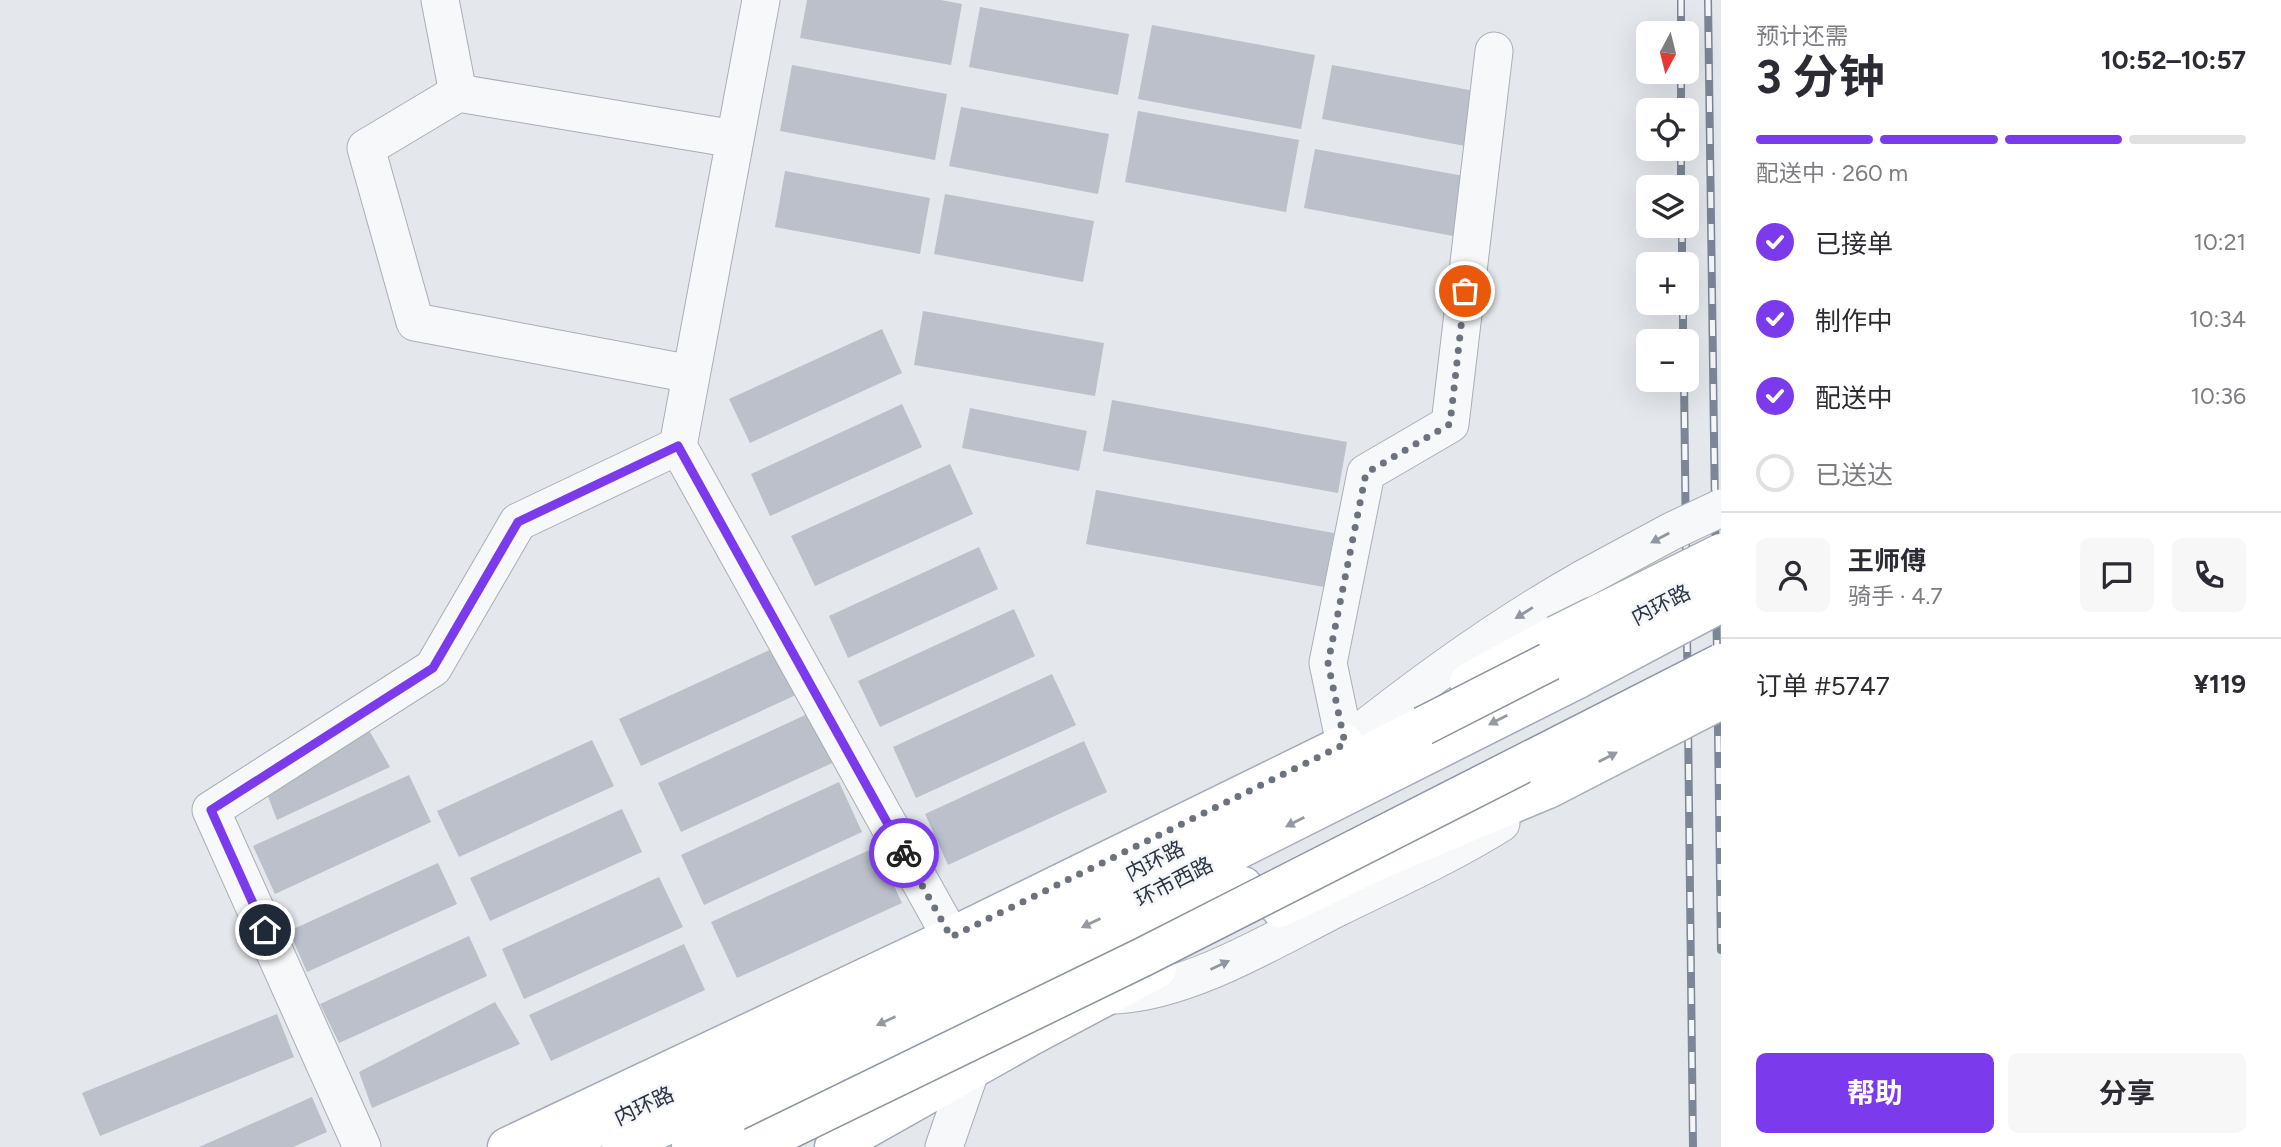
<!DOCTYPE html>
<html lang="zh">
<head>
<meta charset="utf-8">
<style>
	:root { --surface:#fff; --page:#f7f7f7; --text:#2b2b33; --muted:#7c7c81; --line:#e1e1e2; --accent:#7c3aed }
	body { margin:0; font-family:Figtree,"Noto Sans SC",sans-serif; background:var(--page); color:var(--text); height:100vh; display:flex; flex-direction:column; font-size:26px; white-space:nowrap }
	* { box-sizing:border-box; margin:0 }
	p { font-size:23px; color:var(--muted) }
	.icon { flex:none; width:38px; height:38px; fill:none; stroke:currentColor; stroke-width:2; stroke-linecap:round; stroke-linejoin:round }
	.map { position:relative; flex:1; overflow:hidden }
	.sheet { display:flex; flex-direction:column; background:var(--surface); width:560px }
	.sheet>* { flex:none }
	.needle { width:46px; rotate:187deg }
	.tools { position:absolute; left:1636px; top:21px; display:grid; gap:14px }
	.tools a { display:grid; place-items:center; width:63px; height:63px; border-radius:10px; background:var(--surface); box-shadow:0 7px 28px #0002; font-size:35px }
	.pin { position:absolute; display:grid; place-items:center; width:60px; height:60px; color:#fff; margin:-30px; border:4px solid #fff; border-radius:50%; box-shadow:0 2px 7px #0007 }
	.courier { position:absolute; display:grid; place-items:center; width:70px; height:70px; margin:-35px; border:5px solid #7c3aed; border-radius:50%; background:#fff; color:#222; box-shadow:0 2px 9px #0007 }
	.head em { font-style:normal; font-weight:700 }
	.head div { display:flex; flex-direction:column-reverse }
	.head { display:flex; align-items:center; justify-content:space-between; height:119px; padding:0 35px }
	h1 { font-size:46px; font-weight:700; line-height:52px }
	.bar { display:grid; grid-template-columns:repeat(4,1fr); gap:10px 7px; align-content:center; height:84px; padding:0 35px }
	.bar i { height:9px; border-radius:5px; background:var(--line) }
	.bar .active { background:var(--accent) }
	.bar p { grid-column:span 4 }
	.line { display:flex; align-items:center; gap:18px; padding:0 35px; border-top:2px solid var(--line) }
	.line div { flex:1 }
	.round { display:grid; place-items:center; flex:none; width:74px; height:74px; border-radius:10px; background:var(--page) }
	ol { padding:0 35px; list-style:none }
	li { display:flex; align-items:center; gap:21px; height:77px }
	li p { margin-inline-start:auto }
	li .icon { padding:7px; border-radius:50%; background:var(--accent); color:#fff; stroke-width:4 }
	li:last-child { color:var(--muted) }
	li i { width:38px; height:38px; border:4px solid var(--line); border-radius:50% }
	.cta { display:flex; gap:14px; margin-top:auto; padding:14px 35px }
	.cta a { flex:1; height:80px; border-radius:10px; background:var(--accent); color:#fff; font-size:28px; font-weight:700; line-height:80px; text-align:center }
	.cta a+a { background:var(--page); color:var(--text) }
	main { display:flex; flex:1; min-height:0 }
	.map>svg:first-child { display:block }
	.building { fill:#bbc0ca }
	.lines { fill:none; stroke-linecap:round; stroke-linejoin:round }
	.minor-casing { stroke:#a9aeb7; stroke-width:39 }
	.secondary-casing { stroke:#a9aeb7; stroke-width:41 }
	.primary-casing { stroke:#a3abb8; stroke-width:41 }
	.trunk-casing { stroke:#8b94a3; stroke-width:41 }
	.minor { stroke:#f7f8fa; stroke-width:37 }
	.secondary { stroke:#fff; stroke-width:38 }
	.primary { stroke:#fff; stroke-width:38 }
	.trunk { stroke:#fff; stroke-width:38 }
	.rail-casing { stroke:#7d8696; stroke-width:8 }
	.rail { stroke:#f4f6f9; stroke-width:5; stroke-dasharray:16; stroke-linecap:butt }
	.minor-bridge-casing { stroke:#a9aeb7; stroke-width:39; stroke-linecap:butt }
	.secondary-bridge-casing { stroke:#a9aeb7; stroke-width:41; stroke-linecap:butt }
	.primary-bridge-casing { stroke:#a3abb8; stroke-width:41; stroke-linecap:butt }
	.trunk-bridge-casing { stroke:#8b94a3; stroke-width:41; stroke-linecap:butt }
	.minor-bridge { stroke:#f7f8fa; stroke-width:37 }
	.secondary-bridge { stroke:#fff; stroke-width:38 }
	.primary-bridge { stroke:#fff; stroke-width:38 }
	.trunk-bridge { stroke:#fff; stroke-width:38 }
	.oneway { fill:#9196a0 }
	.oneway2 { fill:#959aa2 }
	.done { stroke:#6c737f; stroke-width:7; stroke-dasharray:0 12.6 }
	.route { stroke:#7c3aed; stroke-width:9 }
	.labels { text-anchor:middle; stroke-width:5; stroke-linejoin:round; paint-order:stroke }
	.street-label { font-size:21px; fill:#2b3445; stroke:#f4f6f9 }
</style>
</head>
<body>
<main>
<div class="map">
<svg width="1721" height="1147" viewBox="0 0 1721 1147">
	<rect width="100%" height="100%" fill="#e4e7ec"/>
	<path class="building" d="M807,0h134l21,4 -11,61 -151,-27z
		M980,7l149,27 -11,61 -149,-28z
		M1152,25l163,30 -14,74 -163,-30z
		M792,65l155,29 -12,66 -155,-29z
		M1332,65l143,26 -10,55 -143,-27z
		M961,107l148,27 -11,60 -149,-28z
		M1138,111l161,29 -13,72 -161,-30z
		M1315,149l149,27 -11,60 -149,-28z
		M785,171l145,27 -10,56 -145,-27z
		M945,194l149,27 -11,61 -149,-28z
		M923,311l181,32 -9,53 -181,-31z
		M882,329l20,44 -152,70 -21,-44z
		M1112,400l235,42 -9,51 -235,-42z
		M902,404l20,43 -152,69 -19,-42z
		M970,408l117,23 -8,40 -117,-23z
		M950,464l23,50 -158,72 -24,-50z
		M1096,490l238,43 -10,54 -238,-43z
		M979,547l19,42 -150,69 -19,-42z
		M1014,609l21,47 -155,71 -22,-46z
		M774,648l22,47 -155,71 -22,-47z
		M1052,674l24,51 -160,73 -23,-51z
		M816,710l23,50 -158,72 -23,-49z
		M366,725l24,42 -113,53 -13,-34z
		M592,740l22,46 -155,71 -22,-46z
		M1084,741l23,51 -159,73 -23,-51z
		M409,775l22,47 -156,72 -22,-48z
		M839,782l23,50 -158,73 -23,-50z
		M622,809l20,43 -152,69 -20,-43z
		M876,847l26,56 -165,75 -26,-56z
		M438,863l19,41 -150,68 -18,-41z
		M659,877l24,50 -159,72 -22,-50z
		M469,936l18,40 -148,67 -19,-39z
		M684,944l21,46 -154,71 -22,-46z
		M495,1002l25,42 -148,64 -13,-36z
		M277,1014l17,43 -194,79 -18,-43z
		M312,1097l15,35 -34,15h-94z"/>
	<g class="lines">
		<defs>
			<path id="minor" d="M440,0l18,93 277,46
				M1494,51l-44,373 -84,49 -38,190 17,81c76,-61 153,-117 238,-165
				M458,93l-92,55 49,174 276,52
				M678,446l273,491
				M1116,995c74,-4 157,-55 223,-88 55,-27 111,-52 162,-84
				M362,1147l-151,-337 222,-142 85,-146 160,-76 83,-446
				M944,1147l26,-75"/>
			<path id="secondary" d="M1469,682l87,-47
				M1454,819l34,-5 60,-25"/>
			<path id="primary" d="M1280,908l97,-47 111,-47
				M507,1147l444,-210 394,-193
				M621,1147l477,-227 480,-241
				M691,1147l81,-36 471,-225
				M834,1147l197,-111 126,-67"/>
			<path id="trunk" d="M556,1147l582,-277 285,-144"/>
		</defs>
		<use href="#minor" class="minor-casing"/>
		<use href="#secondary" class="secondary-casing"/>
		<use href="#primary" class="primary-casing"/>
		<use href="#trunk" class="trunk-casing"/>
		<use href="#minor" class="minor"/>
		<use href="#secondary" class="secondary"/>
		<use href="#primary" class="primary"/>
		<use href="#trunk" class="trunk"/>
		<defs>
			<path id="rail" d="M1681,0v33
				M1708,0l13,950
				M1681,72v38
				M1681,149v38
				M1682,226v38
				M1683,303v38
				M1684,380l9,767"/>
		</defs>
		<use href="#rail" class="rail-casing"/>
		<use href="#rail" class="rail"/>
		<defs>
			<path id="minor-bridge" d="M1583,579l89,-48 49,-23"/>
			<path id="secondary-bridge" d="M1556,635l165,-82
				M1548,789l173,-89"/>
			<path id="primary-bridge" d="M1578,679l143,-76"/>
			<path id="trunk-bridge" d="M1423,726l298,-152
				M753,1147l390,-190 578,-294"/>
		</defs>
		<use href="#minor-bridge" class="minor-bridge-casing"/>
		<use href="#secondary-bridge" class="secondary-bridge-casing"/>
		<use href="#primary-bridge" class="primary-bridge-casing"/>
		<use href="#trunk-bridge" class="trunk-bridge-casing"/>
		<use href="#minor-bridge" class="minor-bridge"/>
		<use href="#secondary-bridge" class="secondary-bridge"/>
		<use href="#primary-bridge" class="primary-bridge"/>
		<use href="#trunk-bridge" class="trunk-bridge"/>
	</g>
	<defs><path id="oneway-solid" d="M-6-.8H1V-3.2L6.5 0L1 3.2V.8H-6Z" transform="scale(1.75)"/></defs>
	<g class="oneway">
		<use href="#oneway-solid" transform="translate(1660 538) rotate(152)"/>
		<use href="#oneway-solid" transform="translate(1524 613) rotate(148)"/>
		<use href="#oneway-solid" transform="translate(1220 965) rotate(-25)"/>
	</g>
	<g class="oneway2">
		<use href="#oneway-solid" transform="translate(1498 720) rotate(153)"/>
		<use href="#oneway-solid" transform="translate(1608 757) rotate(-27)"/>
		<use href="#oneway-solid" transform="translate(1295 822) rotate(153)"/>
		<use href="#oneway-solid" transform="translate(1091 923) rotate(154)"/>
		<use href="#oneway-solid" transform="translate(886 1021) rotate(155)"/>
	</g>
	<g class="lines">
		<path class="done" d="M904,853l47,84 394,-193 -17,-81 38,-190 84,-49 15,-133"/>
		<path class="route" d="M265,930l-54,-120 222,-142 85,-146 160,-76 226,407"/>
	</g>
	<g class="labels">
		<g class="street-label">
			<text transform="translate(1661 605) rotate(-27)" y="7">内环路</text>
			<text transform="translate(1155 861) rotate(-27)" y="7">内环路</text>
			<text transform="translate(1174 882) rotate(-27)" y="7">环市西路</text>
			<text transform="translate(644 1106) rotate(-25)" y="7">内环路</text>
		</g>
	</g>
</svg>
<div class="tools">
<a><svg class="needle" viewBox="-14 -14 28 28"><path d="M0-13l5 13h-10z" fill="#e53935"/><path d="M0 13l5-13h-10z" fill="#7c7c81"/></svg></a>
<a><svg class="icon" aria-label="locate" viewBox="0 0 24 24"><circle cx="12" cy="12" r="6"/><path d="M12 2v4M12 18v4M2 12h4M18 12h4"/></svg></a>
<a><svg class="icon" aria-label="layers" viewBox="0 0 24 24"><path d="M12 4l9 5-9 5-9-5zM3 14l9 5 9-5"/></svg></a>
<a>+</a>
<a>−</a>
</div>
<div class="pin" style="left:1465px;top:291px;background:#ea580c"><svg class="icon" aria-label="bag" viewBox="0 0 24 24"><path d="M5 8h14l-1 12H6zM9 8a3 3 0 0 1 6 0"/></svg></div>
<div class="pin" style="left:265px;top:930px;background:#1f2937"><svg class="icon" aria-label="home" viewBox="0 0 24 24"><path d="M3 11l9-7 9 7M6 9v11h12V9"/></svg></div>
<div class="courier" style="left:904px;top:853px"><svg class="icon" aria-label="bike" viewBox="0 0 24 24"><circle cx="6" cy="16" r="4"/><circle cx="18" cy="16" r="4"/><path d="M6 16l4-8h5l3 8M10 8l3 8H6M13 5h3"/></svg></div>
</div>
<section class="sheet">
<div class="head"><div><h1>3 分钟</h1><p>预计还需</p></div><em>10:52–10:57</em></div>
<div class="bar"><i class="active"></i><i class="active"></i><i class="active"></i><i></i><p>配送中 · 260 m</p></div>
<ol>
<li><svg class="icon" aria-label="check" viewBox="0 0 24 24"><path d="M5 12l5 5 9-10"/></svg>已接单<p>10:21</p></li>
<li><svg class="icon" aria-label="check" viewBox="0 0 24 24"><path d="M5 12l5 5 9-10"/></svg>制作中<p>10:34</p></li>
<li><svg class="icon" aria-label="check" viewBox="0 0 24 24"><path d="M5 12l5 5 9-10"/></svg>配送中<p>10:36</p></li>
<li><i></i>已送达</li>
</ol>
<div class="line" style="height:126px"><a class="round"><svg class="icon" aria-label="person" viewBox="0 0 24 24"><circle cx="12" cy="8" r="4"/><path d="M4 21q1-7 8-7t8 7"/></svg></a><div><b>王师傅</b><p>骑手 · 4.7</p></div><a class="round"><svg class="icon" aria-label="chat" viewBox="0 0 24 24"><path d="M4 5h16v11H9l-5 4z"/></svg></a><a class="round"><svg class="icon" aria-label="phone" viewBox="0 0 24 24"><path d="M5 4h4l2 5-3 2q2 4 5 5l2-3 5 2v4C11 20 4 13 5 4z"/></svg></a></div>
<div class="line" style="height:91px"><div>订单 #5747</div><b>¥119</b></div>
<div class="cta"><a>帮助</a><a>分享</a></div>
</section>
</main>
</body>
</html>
